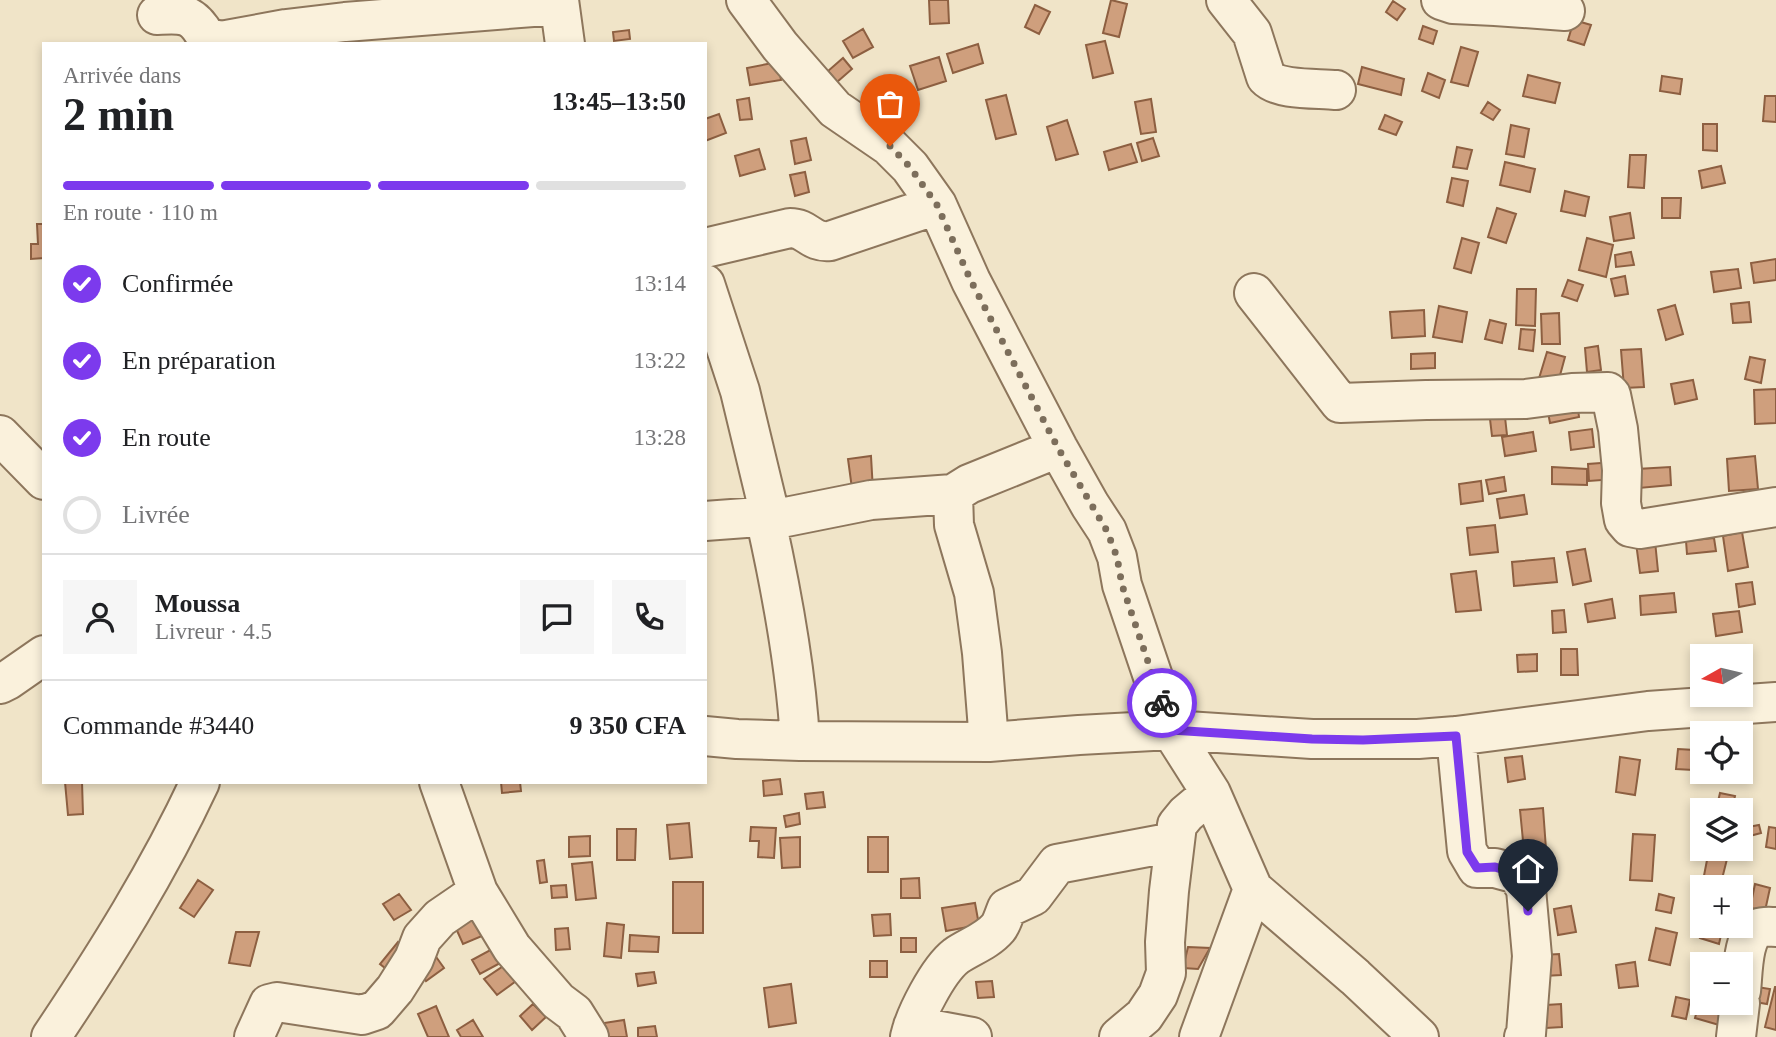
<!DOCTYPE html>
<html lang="fr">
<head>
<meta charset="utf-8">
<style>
	:root { --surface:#fff; --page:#f6f6f6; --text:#202124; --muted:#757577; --line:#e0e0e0; --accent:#7c3aed }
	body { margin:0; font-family:Georgia,serif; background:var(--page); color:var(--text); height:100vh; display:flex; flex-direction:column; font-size:26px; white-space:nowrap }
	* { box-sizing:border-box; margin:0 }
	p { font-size:23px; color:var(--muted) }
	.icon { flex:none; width:38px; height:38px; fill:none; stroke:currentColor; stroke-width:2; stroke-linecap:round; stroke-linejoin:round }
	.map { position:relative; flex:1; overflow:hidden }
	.details { position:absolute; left:42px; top:42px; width:665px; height:742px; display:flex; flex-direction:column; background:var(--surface); border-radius:0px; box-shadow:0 4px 10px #0003 }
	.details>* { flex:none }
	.needle { width:46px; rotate:262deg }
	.tools { position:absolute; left:1690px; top:644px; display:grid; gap:14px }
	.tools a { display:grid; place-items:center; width:63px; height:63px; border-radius:0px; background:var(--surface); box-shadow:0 4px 10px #0003; font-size:35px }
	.pin { position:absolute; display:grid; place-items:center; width:60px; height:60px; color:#fff; margin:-72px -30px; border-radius:50% 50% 50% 0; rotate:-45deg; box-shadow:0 0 7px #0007 }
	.pin .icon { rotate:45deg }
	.courier { position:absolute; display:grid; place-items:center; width:70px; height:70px; margin:-35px; border:5px solid #7c3aed; border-radius:50%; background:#fff; color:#222; box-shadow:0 2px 9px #0007 }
	.summary em { font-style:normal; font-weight:800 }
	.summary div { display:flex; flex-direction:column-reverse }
	.summary { display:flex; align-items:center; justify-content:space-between; height:119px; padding:0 21px }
	h1 { font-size:46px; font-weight:800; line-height:52px }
	.bar { display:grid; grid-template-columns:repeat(4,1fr); gap:10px 7px; align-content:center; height:84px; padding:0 21px }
	.bar i { height:9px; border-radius:5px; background:var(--line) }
	.bar .current { background:var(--accent) }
	.bar p { grid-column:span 4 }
	.line { display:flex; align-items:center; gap:18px; padding:0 21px; border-top:2px solid var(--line) }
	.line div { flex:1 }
	.round { display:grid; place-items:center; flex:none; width:74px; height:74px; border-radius:0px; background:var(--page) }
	ol { padding:0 21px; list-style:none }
	li { display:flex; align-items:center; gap:21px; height:77px }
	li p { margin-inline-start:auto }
	li .icon { padding:7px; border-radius:50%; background:var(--accent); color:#fff; stroke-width:4 }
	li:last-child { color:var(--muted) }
	li i { width:38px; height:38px; border:4px solid var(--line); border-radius:50% }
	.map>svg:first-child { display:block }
	.building { fill:#cf9f7d; stroke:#8d5f41; stroke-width:2 }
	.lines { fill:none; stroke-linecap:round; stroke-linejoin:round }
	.minor-casing { stroke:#8d765c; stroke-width:42 }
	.minor { stroke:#faf1dc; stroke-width:38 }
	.done { stroke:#7c6e5b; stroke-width:7; stroke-dasharray:0 12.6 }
	.route { stroke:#7c3aed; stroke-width:9 }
</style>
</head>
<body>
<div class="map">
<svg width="1776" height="1037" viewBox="0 0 1776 1037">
	<rect width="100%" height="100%" fill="#f0e4c8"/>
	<path class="building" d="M929,0h19l1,23 -19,1z
		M1111,0l16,4 -8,33 -16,-4z
		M1393,1l12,8 -8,11 -11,-8z
		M1035,5l15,7 -11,22 -14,-7z
		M1574,20l17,5 -7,20 -16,-5z
		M1423,26l14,5 -4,13 -14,-5z
		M863,29l10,18 -20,11 -10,-17z
		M629,30l1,9 -16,2 -1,-9z
		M1105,41l8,32 -20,5 -7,-33z
		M978,44l5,19 -30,10 -6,-19z
		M1461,47l17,5 -10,34 -17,-4z
		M939,57l7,24 -28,9 -8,-24z
		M843,58l9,11 -15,13 -9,-11z
		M778,62l3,18 -31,5 -3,-17z
		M1362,67l42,12 -3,16 -43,-11z
		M1428,73l17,7 -6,18 -17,-7z
		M1528,75l32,8 -5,20 -32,-7z
		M1662,76l20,3 -2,15 -20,-3z
		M1006,95l10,39 -20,5 -10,-39z
		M1765,96h11v26l-13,-1z
		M749,98l3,21 -12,1 -3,-20z
		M1151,99l5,33 -15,2 -6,-32z
		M1488,102l12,8 -7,10 -12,-7z
		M719,114l7,19 -21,8v-22z
		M1385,115l17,7 -6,13 -17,-6z
		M1067,120l11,34 -22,6 -9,-33z
		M1703,124h14v27l-14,-1z
		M1511,125l18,4 -5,28 -18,-3z
		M806,138l5,22 -16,4 -4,-23z
		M1153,138l6,18 -17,5 -5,-18z
		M1131,144l6,18 -28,8 -5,-18z
		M1457,147l15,3 -5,19 -14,-2z
		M759,149l6,20 -25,7 -5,-20z
		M1630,155h16l-2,33 -16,-1z
		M1505,162l30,7 -5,23 -30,-7z
		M1721,166l4,17 -23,5 -3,-17z
		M805,172l4,20 -14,4 -5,-21z
		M1452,178l16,3 -5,25 -16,-4z
		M1565,191l24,6 -4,19 -24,-5z
		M1662,198h19l-1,20h-18z
		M1497,208l19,6 -10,29 -18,-6z
		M1630,213l4,25 -20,3 -4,-24z
		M37,224h7v34l-13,1v-15h7z
		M1462,238l17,5 -8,30 -17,-5z
		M1587,238l26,7 -7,32 -27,-7z
		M1631,252l3,13 -18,2 -1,-12z
		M1776,259v21l-22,3 -3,-20z
		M1738,269l3,19 -27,4 -3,-20z
		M1625,276l3,18 -13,2 -4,-17z
		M1568,280l15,5 -6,16 -15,-5z
		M1517,289h19l-1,37 -19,-1z
		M1749,302l2,20 -18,1 -2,-19z
		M1675,305l8,29 -17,6 -8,-30z
		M1439,306l28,6 -5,30 -29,-5z
		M1424,310l1,26 -33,2 -2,-26z
		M1559,313l1,31h-18l-1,-30z
		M1490,320l16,4 -4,19 -17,-4z
		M1521,329l14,1 -2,21 -14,-2z
		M1598,346l3,24 -14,2 -2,-24z
		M1641,349l3,38 -20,1 -3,-38z
		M1547,352l18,5 -9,33 -19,-5z
		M1435,353v15l-24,1v-15z
		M1750,357l15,3 -4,23 -16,-4z
		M1693,380l4,19 -22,5 -4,-20z
		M1776,389v34l-21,1 -1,-34z
		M1577,401l2,16 -29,6 -3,-16z
		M1505,417l2,18 -15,1 -2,-17z
		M1592,429l2,18 -23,3 -2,-18z
		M1533,432l3,19 -31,5 -3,-19z
		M871,456l2,35 -20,5 -5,-37z
		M1755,456l3,33 -29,2 -2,-32z
		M1614,462l1,17 -26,2 -1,-17z
		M1552,467l35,2v16l-35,-1z
		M1670,467l1,18 -32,3 -2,-19z
		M1504,477l2,14 -17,3 -3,-14z
		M1481,481l2,20 -22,3 -2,-20z
		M1524,495l3,19 -27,4 -3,-19z
		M1495,525l3,27 -28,3 -3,-27z
		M1742,532l6,35 -20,4 -5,-35z
		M1714,538l2,13 -29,3 -1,-13z
		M1655,541l3,30 -18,2 -4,-30z
		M1585,549l6,32 -18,4 -6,-33z
		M1554,558l3,24 -43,4 -2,-24z
		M1476,571l5,39 -25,2 -5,-38z
		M1752,582l3,22 -16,3 -3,-23z
		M1674,593l2,19 -35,3 -1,-19z
		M1612,599l3,19 -27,4 -3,-18z
		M1564,610l2,22 -13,1 -1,-22z
		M1739,611l3,21 -26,4 -3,-22z
		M1561,649h16l1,26h-17z
		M1537,654v17l-19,1 -1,-17z
		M1678,749l16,1 -1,20 -17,-1z
		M1522,756l3,23 -17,3 -3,-24z
		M1620,757l20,3 -5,35 -19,-3z
		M780,779l2,15 -18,2 -1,-15z
		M65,782h17l1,32 -15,1z
		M501,782h19l1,9 -19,2z
		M823,792l2,15 -18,2 -2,-15z
		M1720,793l15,3 -3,14h-16z
		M1543,808l3,41 -22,2 -4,-41z
		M799,813l1,11 -14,3 -2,-11z
		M689,823l3,34 -22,2 -3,-34z
		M1759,825l2,8 -15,4 -3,-9z
		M751,827l25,1 -2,30 -16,-1 1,-16h-9z
		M1769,827l7,1v21l-10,-2z
		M617,829h19l-1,31h-18z
		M1633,834l22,1 -3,46 -22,-1z
		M590,836v20l-21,1v-20z
		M800,837v30l-18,1 -2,-30z
		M868,837h20v35h-20z
		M1708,855l19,4 -7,28h-17v5l-2,-1z
		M544,860l3,22 -7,1 -3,-22z
		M592,862l4,36 -20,2 -4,-36z
		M919,878l1,20h-19v-19z
		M198,880l15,10 -19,27 -14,-9z
		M673,882h30v51h-30z
		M1755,884l15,4 -5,23 -15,-3z
		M566,885l1,12 -15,1 -1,-12z
		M399,894l12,16 -17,10 -11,-16z
		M1659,894l15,4 -3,15 -15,-3z
		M975,903l4,22 -33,6 -4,-23z
		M1571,906l5,26 -18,3 -4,-26z
		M890,914l1,21 -17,1 -2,-21z
		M473,916l9,20 -19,8 -9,-20z
		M607,923l17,2 -3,33 -17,-2z
		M1704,926h19l-4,18 -19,-6z
		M568,928l2,21 -14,1 -1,-21z
		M1656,928l21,5 -7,32 -21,-5z
		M236,932h23l-9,34 -21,-3z
		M630,935l29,2 -1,15 -29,-1z
		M901,938h15v14h-15z
		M398,942l14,12 -17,22 -15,-12z
		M1188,947l22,1 -12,21 -15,-1z
		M494,948l8,14 -22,12 -8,-14z
		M434,954l10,14 -18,13 -10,-14z
		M1559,954l2,21 -17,1 -2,-21z
		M870,961h17v16h-17z
		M1635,962l3,24 -19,2 -3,-23z
		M505,965l11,16 -19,14 -13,-16z
		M1697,971l6,2v23l-11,-3z
		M654,972l2,11 -18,3 -2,-12z
		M992,981l2,16 -16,1 -2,-16z
		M791,984l5,39 -27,4 -5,-39z
		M1757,987l13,2 -3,15 -12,-2z
		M1775,987h1v43l-11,-3z
		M1676,997l14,3 -4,19 -14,-3z
		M1700,999l3,1v3h11l17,4 -5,20 -31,-9z
		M533,1004l13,13 -14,13 -12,-14z
		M1561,1004l1,23 -16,1v-23z
		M436,1006l13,31h-21l-10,-23z
		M473,1020l10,17h-22l-4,-7z
		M624,1020l3,17h-20l-3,-14z
		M655,1026l2,11h-19v-9z"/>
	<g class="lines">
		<defs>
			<path id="minor" d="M559,0l6,44
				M746,0l34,46 55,63 54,37 21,21 27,38 34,76 87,167 32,57 17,26 10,26 5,28 49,145 40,63 42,96 -54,148
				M1226,0l26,33 14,44c13,14 51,11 70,13
				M1441,0l12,4 42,2 70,5
				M157,15c26,-1 35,-3 49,22l15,4 65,-12 59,-7 214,-17
				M705,248l85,-20c18,0 20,15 40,13l107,-36
				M705,284l35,107 27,112 -1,18 105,-21 82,-6
				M1254,293l86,110 86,-3 100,-1 46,-6 36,-1 3,3 7,34 4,41 -1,33 3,17 6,7 10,2 136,-22
				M0,435l44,45
				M705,521l54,-4 7,4c16,72 30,147 34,220
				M0,684l8,-4 36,-25
				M705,736l32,3 63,2 189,1 90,-7 92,-5 141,9h106l38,-3 192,-25 128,-9
				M1456,736l11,115 10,17h18l22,6 9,15 6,67 -6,78 -2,3
				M989,742l-7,-89 -8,-60 -20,-68 -1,-31 16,-10 89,-36
				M439,782l39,110 34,56 46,53 16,12 15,24
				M1253,889l102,88 64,60
				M1741,991c2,-16 1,-57 18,-63 5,-2 12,-1 17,-1
				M913,1026l59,11
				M51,1037c55,-82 107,-165 149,-255
				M254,1037l15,-33 8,-2 85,13 15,-5 18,-21 19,-30 8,-21 18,-20 38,-26
				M910,1037c5,-22 28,-67 46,-81 13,-9 31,-15 42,-28 4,-5 6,-13 9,-20l26,-12 24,-32 117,-22
				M1119,1037l25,-21 14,-21 8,-22 -1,-31 4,-51 8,-66 9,-11 25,-21
				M1736,1037l4,-34"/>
		</defs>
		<use href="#minor" class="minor-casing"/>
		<use href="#minor" class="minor"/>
	</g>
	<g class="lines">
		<path class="done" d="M890,146l20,21 27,38 34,76 87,167 49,83 10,26 5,28 40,118"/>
		<path class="route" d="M1162,703l9,27 141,9 51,1 93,-4 11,116 10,16 18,-1 22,7 9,15 2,22"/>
	</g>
</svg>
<div class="tools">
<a><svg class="needle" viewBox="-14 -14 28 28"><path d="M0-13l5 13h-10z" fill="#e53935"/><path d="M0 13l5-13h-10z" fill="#757577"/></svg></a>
<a><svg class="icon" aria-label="locate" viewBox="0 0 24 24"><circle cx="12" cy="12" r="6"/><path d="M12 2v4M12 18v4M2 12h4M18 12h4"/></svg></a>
<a><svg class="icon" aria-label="layers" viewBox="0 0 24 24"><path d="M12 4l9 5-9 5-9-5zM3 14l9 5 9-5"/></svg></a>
<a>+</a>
<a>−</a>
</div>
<div class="pin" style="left:890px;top:146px;background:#ea580c"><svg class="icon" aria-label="bag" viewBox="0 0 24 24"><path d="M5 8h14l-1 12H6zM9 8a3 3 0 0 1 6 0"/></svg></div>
<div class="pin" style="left:1528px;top:911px;background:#1f2937"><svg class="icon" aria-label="home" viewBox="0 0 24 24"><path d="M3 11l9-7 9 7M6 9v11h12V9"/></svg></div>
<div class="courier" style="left:1162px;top:703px"><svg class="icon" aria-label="bike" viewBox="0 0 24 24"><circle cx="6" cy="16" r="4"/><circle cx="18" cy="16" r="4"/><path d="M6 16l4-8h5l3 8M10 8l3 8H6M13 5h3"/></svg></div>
<section class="details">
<div class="summary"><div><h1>2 min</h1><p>Arrivée dans</p></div><em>13:45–13:50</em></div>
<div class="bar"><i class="current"></i><i class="current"></i><i class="current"></i><i></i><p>En route · 110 m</p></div>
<ol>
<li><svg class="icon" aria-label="check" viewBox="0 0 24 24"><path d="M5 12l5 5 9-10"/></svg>Confirmée<p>13:14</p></li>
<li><svg class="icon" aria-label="check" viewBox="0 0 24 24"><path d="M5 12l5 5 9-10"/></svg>En préparation<p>13:22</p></li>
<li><svg class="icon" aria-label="check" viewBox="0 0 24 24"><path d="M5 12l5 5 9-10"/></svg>En route<p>13:28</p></li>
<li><i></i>Livrée</li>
</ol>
<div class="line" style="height:126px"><a class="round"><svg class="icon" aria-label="person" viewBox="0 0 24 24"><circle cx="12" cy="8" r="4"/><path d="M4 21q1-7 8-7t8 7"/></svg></a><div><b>Moussa</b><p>Livreur · 4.5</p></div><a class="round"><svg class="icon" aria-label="chat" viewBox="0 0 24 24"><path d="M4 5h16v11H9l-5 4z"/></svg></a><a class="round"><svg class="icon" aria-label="phone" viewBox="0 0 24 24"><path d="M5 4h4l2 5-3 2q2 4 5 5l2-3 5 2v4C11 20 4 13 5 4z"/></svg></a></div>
<div class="line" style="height:91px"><div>Commande #3440</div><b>9 350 CFA</b></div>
</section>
</div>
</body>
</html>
